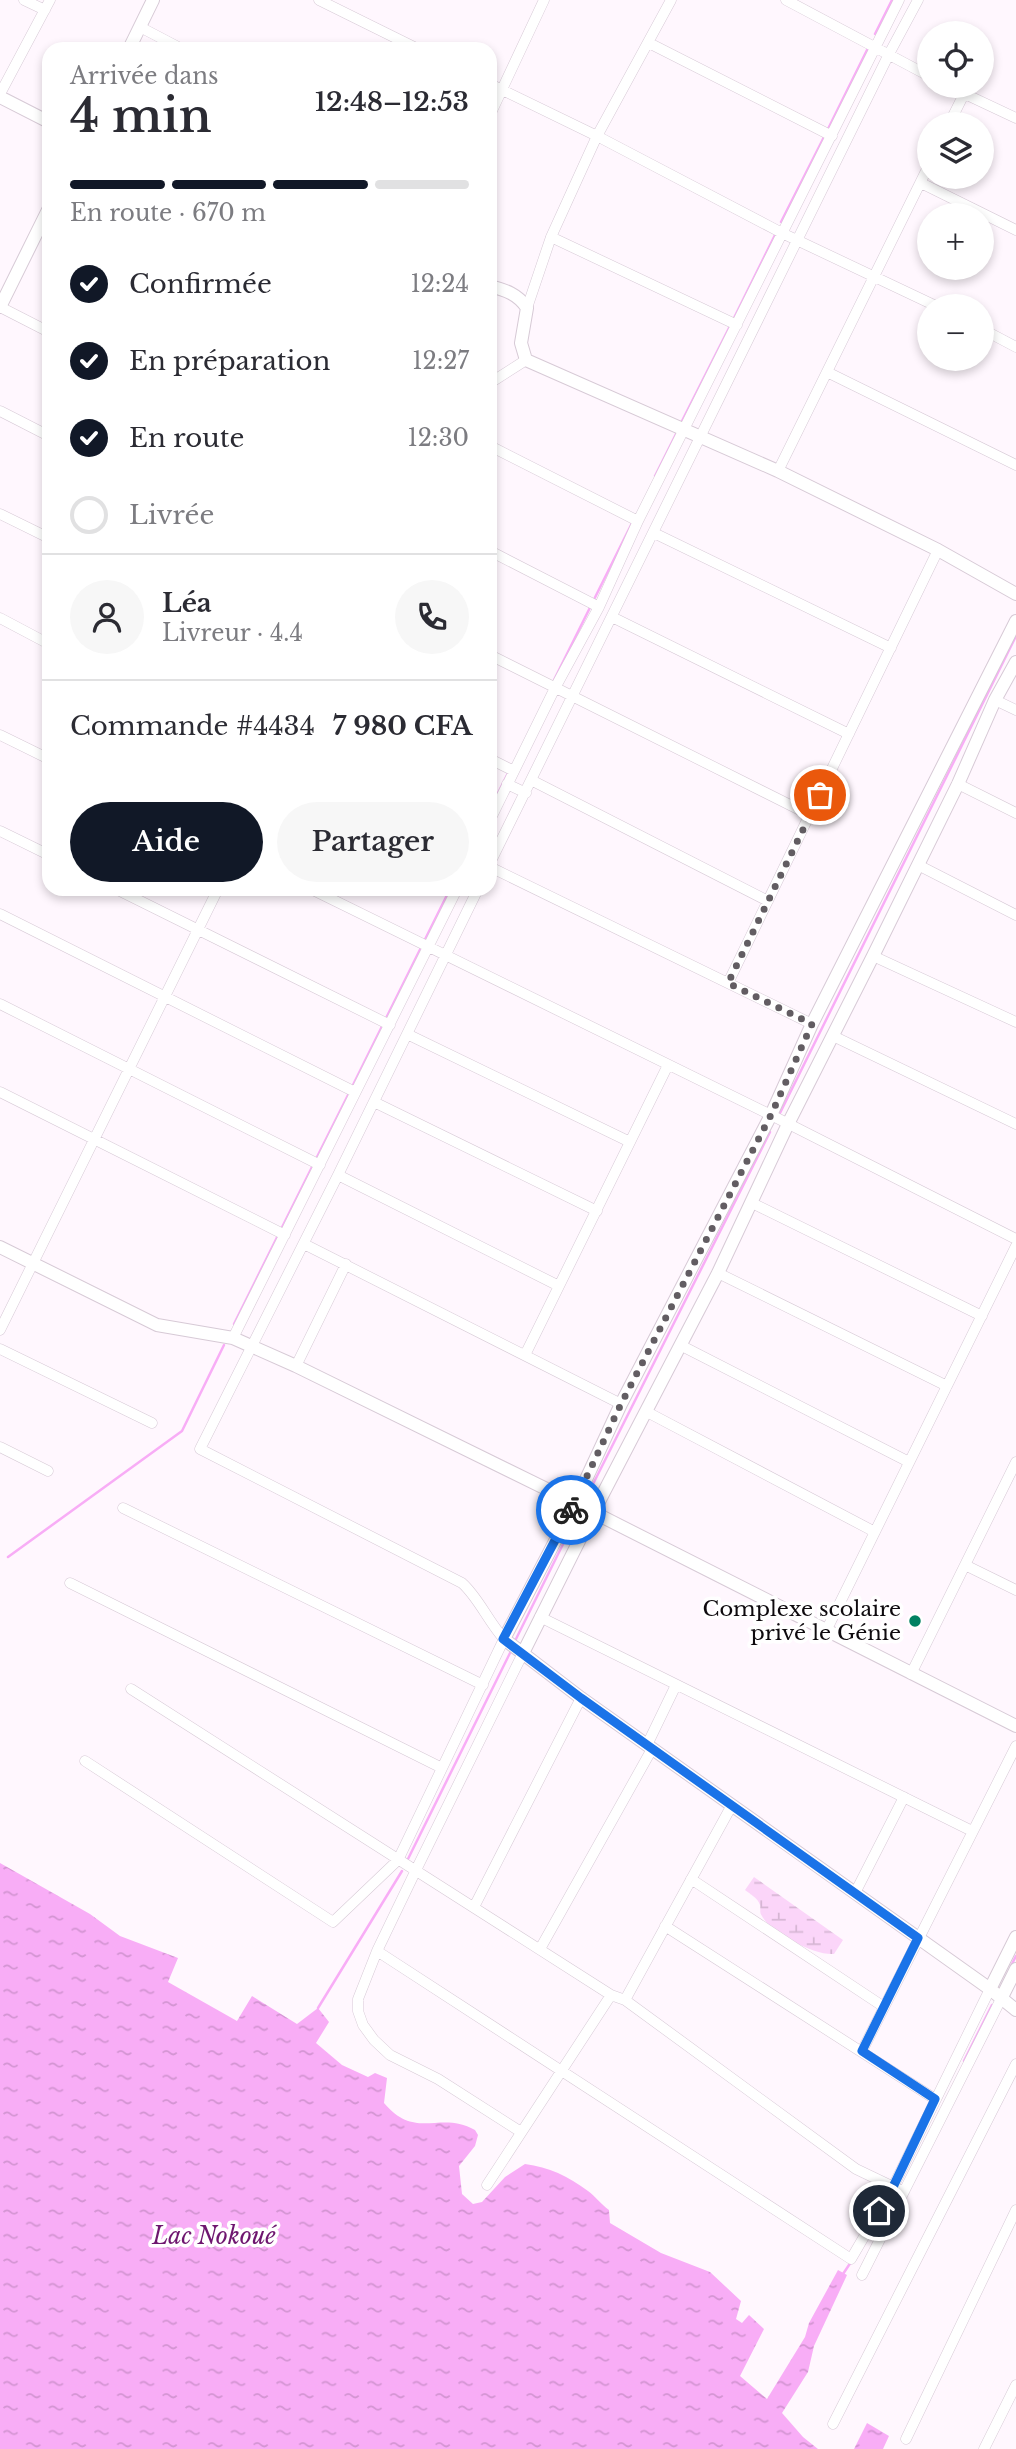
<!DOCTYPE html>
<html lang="fr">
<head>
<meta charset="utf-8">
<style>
	:root { --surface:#fff; --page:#f7f7f7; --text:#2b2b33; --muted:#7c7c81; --line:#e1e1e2; --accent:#111827 }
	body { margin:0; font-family:"Libre Baskerville",serif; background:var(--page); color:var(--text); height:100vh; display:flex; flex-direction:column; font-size:26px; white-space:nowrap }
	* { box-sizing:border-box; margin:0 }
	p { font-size:23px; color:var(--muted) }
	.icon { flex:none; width:38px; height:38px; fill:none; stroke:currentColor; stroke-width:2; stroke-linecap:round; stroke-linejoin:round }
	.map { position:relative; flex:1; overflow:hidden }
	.sheet { position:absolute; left:42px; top:42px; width:455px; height:854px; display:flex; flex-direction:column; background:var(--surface); border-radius:21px; box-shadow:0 4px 10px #0003 }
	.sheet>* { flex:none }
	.buttons { position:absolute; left:917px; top:21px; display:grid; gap:14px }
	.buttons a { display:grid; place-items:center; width:77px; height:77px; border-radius:50%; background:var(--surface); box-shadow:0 4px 10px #0003; font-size:35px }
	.pin { position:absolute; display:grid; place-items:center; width:60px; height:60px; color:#fff; margin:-30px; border:4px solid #fff; border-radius:50%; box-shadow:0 2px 7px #0007 }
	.courier { position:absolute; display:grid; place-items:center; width:70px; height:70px; margin:-35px; border:5px solid #1a73e8; border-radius:50%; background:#fff; color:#222; box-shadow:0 2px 9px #0007 }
	.headline em { font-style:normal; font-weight:600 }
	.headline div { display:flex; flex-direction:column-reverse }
	.headline { display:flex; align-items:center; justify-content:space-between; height:119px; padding:0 28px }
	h1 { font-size:46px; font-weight:600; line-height:52px }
	.bar { display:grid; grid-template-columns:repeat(4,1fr); gap:10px 7px; align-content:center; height:84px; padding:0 28px }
	.bar i { height:9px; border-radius:5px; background:var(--line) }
	.bar .current { background:var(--accent) }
	.bar p { grid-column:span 4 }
	.line { display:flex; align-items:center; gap:18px; padding:0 28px; border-top:2px solid var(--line) }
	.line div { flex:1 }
	.round { display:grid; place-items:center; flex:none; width:74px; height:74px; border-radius:37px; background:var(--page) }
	ol { padding:0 28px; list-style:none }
	li { display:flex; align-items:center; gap:21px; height:77px }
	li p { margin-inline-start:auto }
	li .icon { padding:7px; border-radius:50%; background:var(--accent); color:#fff; stroke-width:4 }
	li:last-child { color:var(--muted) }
	li i { width:38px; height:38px; border:4px solid var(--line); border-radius:50% }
	.cta { display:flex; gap:14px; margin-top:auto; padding:14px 28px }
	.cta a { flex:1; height:80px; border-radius:42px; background:var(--accent); color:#fff; font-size:28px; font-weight:600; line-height:80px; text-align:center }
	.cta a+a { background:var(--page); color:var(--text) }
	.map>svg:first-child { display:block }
	.wetland { fill:url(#wetland-marsh) }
	.water { fill:url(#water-ripples) }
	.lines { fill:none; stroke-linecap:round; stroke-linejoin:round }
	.stream { stroke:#f8adf6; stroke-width:2.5 }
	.minor-casing { stroke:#d7cad6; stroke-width:11 }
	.tertiary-casing { stroke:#d7cad6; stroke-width:14 }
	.minor { stroke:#fff; stroke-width:10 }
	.tertiary { stroke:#fff; stroke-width:12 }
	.done { stroke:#625d62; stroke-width:7; stroke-dasharray:0 12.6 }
	.route { stroke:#1a73e8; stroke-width:9 }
	.poi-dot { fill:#018162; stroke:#fff; stroke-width:2.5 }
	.labels { text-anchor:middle; stroke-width:7; stroke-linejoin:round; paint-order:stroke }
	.poi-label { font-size:21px; fill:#0e0a0e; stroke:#fff; text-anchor:end }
	.water-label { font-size:23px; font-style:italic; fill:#6e166f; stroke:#fff }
</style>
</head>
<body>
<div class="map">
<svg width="1016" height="2449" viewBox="0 0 1016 2449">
	<defs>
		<pattern id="wetland-marsh" width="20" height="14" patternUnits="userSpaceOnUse" patternTransform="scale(1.75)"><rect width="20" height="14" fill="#fbd5f9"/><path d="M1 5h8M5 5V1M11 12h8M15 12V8" fill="none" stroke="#d6b6d4"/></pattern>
		<pattern id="water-ripples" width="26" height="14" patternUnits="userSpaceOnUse" patternTransform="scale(1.75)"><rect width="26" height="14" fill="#f8adf6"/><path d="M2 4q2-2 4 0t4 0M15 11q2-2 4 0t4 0" fill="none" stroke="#d394d2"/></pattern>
	</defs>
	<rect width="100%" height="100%" fill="#fff7fe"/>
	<path class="wetland" d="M754,1877l89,63 -9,14c-18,2 -64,-21 -72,-38 -3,-4 -1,-6 -2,-11 -2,-7 -10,-11 -15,-15z"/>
	<path class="water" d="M0,1863l90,51 30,22 58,22 -10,24 69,39 15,-25 45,28 21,-16 11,14 -13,21 26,22 26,12 7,-4 12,5 -3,25c32,38 56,7 91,27l3,5 -3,11 -16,20 3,28 11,10 9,-2 23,-25 20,-13c24,3 43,12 63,27 7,5 13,13 21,19l1,13 51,30 49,19 31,29 -5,18 6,4 7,-8 15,14 -24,47 27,23 38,-62 4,-14 29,-53 9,5 -33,71 -6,26 -26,41 21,24 15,12h-818z
		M867,2423l22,13 -6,13h-29z"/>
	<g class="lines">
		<path class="stream" d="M875,34l17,-34
			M827,131l42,-85
			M781,222l43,-85
			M733,320l42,-85
			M681,423l49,-97
			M655,476l22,-44
			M554,680l78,-157
			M490,809l19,-38
			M352,1087l98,-198
			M780,1113l236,-477
			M316,1159l33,-66
			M234,1324l79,-159
			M586,1498l184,-366
			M8,1557l174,-126 42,-86
			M515,1641l56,-113
			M407,1861l104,-210
			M1011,1966l5,-10
			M318,2008l84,-137
			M964,2061l28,-56
			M871,2234l23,-32
			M843,2274l8,-12"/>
		<defs>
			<path id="minor" d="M24,0l21,10
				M319,0l99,49
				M786,0l143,76
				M140,27l42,22
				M649,43l183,93
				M490,84l107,52 187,98 152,72
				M948,86l68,32
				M0,94l50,-94
				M490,115l54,-115
				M949,124l15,-30
				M921,183l95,47
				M551,237l186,88
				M0,307l49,25
				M527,308l24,-71 46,-101 74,-136
				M982,329l34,18
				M827,372l189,93
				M490,383l36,-23
				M0,411l49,25
				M490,446l148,75
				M778,471l151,-306
				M0,514l49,24
				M654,533l237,115
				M490,551l109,56
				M612,617l237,117
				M0,618l49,26
				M490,655l320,160
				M995,700l21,10
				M0,735l49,24
				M490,759l24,12
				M531,780l237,121
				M507,784l19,9
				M958,784l58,29
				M490,820l65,-132 44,-81 39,-86 261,-521
				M0,831l49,24
				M490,863l399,-809 29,-54
				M918,865l98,50
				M490,867l322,157
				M116,889l274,136
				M311,889l460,226 245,124
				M0,914l355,178
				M873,956l143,66
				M728,983l210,-433
				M0,1004l320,161
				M407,1034l223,108
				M833,1036l183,88
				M0,1092l285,143
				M374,1102l223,109
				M338,1175l221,111
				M752,1203l230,113
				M304,1244l317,160
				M718,1273l229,113
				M0,1330l218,-441
				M233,1338l224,-449
				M680,1345l229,117
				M0,1349l152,74
				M526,1353l142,-288
				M296,1366l50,-102
				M647,1412l228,120
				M0,1447l48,24
				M123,1508l360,177
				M965,1565l51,25
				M70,1583l372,185
				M540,1617l432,214
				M826,1631l190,-385
				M911,1674l105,-212
				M131,1689l480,306 14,5 231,169 48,23
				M647,1745l29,-60
				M85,1761l248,161 65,-62 106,-221c-16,-18 -26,-42 -42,-56l-262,-134 138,-274 140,-286
				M691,1879l193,128
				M855,1893l49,-96
				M474,1907l107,-209
				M665,1926l270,173
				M540,1949l112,-200
				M377,1951l474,308 42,-72 97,-198
				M625,2000l107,-195
				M862,2051l154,-305
				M521,2132l-83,-53 -48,-24 -16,-15 -11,-15 -5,-14v-12l19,-48 39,-81 107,-217
				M487,2185l124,-190
				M862,2275l140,-278
				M833,2424l183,-360
				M906,2439l110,-229
				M984,2449l32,-64"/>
			<path id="tertiary" d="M129,49l24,-49
				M0,97l49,25
				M490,286c15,4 28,8 37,22l-6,35 5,17 252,111 160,79 78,44
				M0,307l49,-99
				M1016,621l-204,403 -41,91 -150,289 -46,99 -71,136 77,59 409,291 26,21
				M0,1247l157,78 76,13 63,28 279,137 441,223
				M523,1653l70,-140 125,-240 70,-149 85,-168 85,-172 37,-84 21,-38
				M990,1989l26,-52
				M1002,1997l14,-28"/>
		</defs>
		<use href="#minor" class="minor-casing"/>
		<use href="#tertiary" class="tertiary-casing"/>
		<use href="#minor" class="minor"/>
		<use href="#tertiary" class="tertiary"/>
	</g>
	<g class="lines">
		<path class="done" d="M571,1510l50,-106 150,-289 41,-91 -84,-41 92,-188"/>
		<path class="route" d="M571,1510l-68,129 78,59 337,240 -56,113 73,48 -42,88 -14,24"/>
	</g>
	<circle class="poi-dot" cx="915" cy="1621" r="7"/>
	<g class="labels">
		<g class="poi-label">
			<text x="901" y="1616">Complexe scolaire<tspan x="901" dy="24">privé le Génie</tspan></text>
		</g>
		<g class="water-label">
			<text x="214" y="2244">Lac Nokoué</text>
		</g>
	</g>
</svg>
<div class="buttons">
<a><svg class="icon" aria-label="locate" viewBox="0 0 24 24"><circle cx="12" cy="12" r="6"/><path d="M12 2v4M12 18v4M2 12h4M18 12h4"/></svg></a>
<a><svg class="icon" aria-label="layers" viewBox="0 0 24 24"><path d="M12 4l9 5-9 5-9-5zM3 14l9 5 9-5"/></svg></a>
<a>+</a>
<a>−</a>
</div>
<div class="pin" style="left:820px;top:795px;background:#ea580c"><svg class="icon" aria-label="bag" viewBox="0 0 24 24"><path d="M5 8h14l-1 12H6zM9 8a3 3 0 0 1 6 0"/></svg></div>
<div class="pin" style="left:879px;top:2211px;background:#1f2937"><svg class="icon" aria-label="home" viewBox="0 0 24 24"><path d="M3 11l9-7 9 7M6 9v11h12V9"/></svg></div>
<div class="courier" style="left:571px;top:1510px"><svg class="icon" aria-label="bike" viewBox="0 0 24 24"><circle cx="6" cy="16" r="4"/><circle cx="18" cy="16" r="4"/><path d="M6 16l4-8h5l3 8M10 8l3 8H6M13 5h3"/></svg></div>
<section class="sheet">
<div class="headline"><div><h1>4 min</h1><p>Arrivée dans</p></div><em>12:48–12:53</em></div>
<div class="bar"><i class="current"></i><i class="current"></i><i class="current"></i><i></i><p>En route · 670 m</p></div>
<ol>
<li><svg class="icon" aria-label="check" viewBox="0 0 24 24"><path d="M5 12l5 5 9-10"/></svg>Confirmée<p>12:24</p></li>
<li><svg class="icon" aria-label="check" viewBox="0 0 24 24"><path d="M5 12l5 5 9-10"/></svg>En préparation<p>12:27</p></li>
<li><svg class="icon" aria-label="check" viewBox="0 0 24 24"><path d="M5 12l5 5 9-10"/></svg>En route<p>12:30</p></li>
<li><i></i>Livrée</li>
</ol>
<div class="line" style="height:126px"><a class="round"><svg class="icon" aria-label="person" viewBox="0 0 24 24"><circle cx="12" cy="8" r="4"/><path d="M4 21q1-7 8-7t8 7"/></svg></a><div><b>Léa</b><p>Livreur · 4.4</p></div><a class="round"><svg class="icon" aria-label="phone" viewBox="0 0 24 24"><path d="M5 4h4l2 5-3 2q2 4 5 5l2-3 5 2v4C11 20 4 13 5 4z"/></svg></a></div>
<div class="line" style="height:91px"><div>Commande #4434</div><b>7 980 CFA</b></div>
<div class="cta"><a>Aide</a><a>Partager</a></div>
</section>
</div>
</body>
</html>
